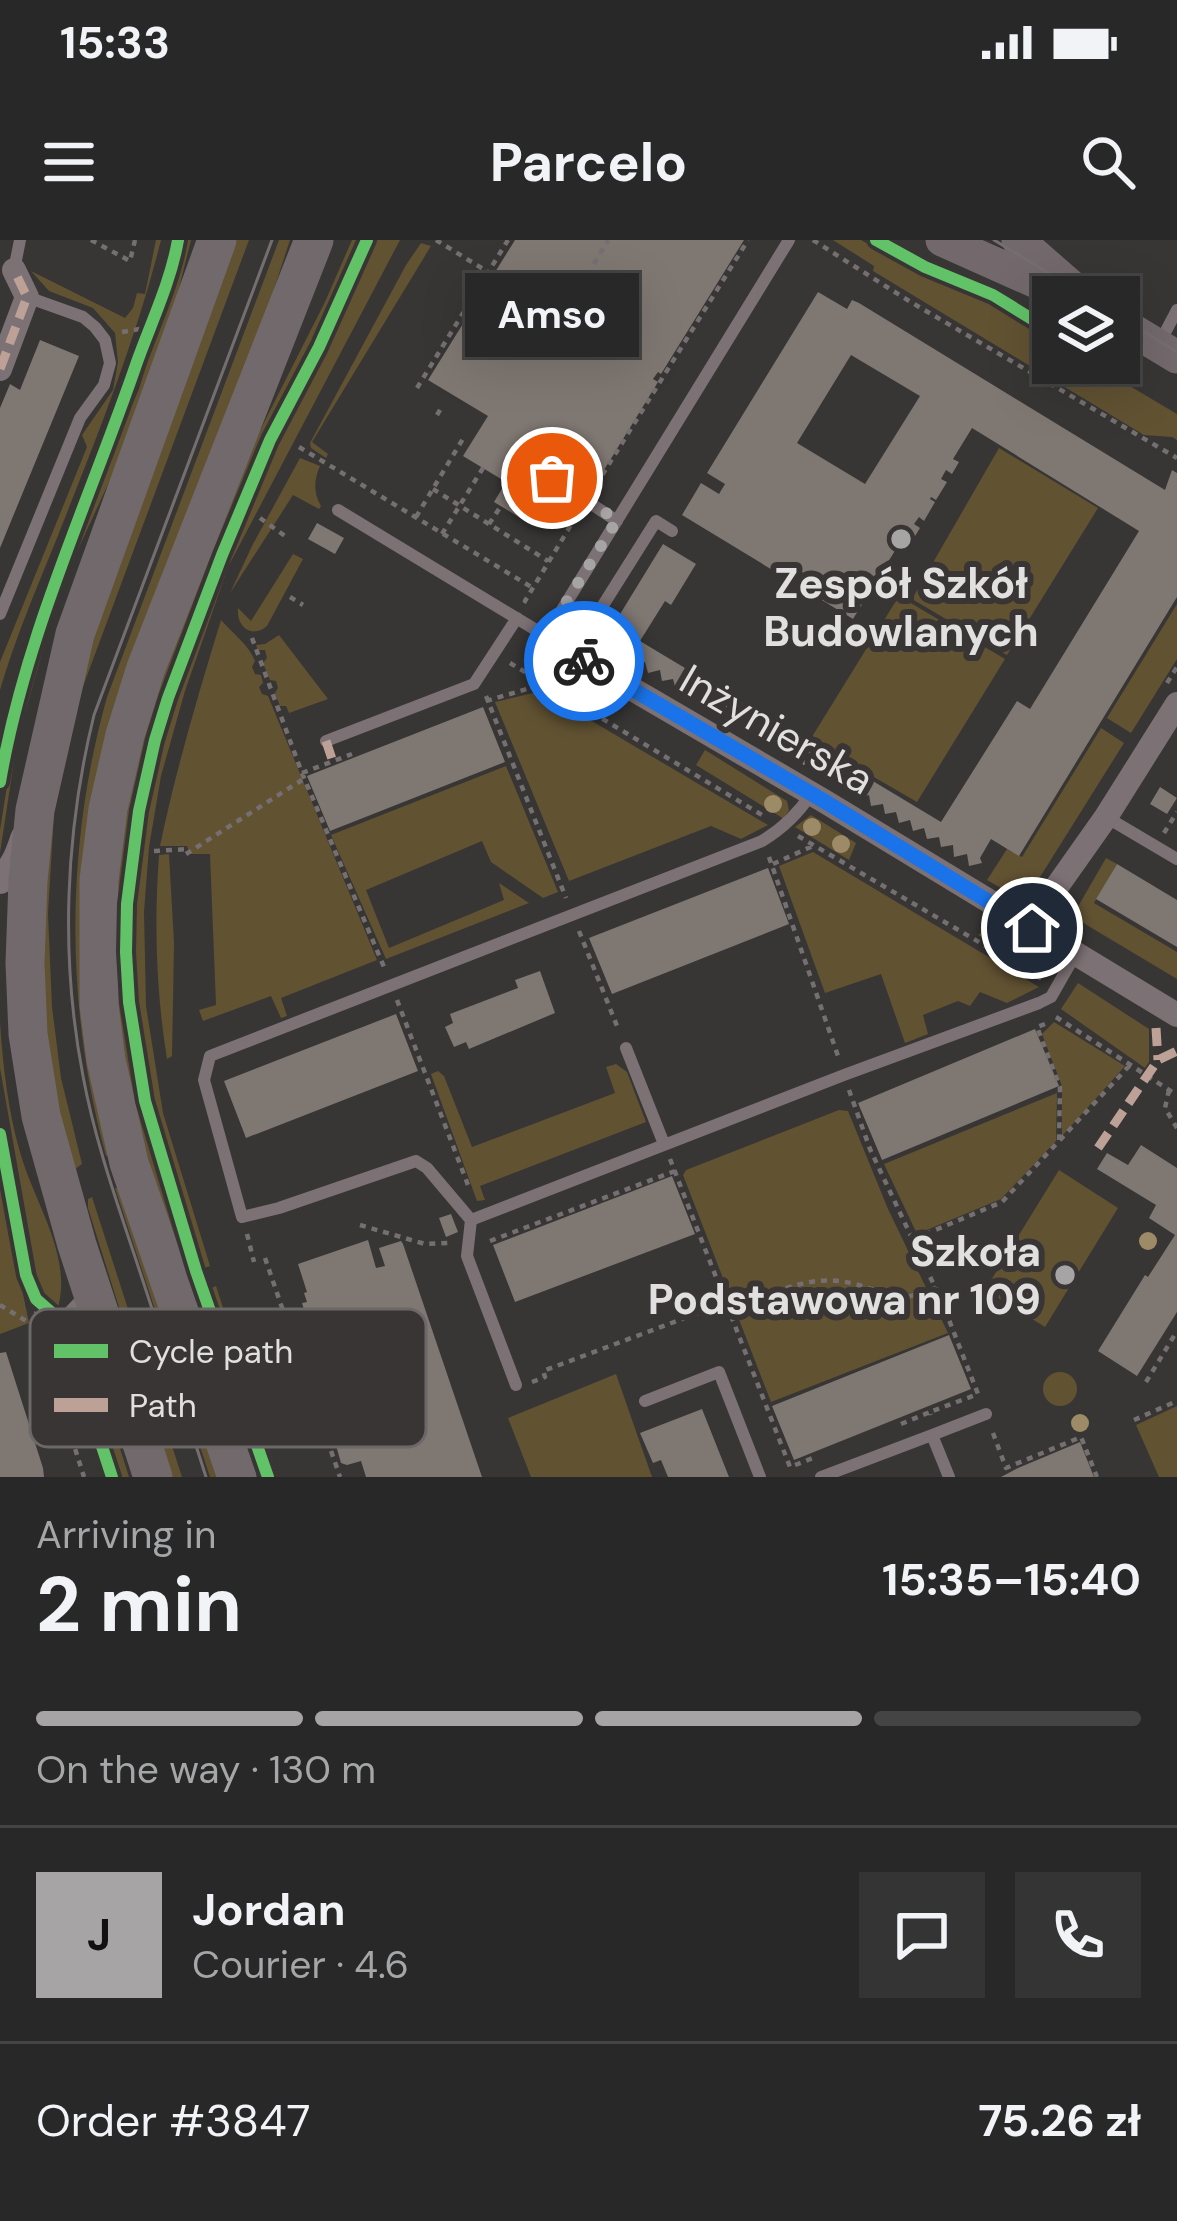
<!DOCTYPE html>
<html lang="en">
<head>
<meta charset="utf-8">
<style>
	:root { --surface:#292828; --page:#353434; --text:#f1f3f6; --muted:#a5a6a8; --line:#454445; --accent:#a6a4a4 }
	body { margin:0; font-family:"DM Sans",sans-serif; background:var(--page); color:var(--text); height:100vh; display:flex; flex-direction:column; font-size:45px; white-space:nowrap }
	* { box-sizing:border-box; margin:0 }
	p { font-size:39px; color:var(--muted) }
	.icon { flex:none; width:66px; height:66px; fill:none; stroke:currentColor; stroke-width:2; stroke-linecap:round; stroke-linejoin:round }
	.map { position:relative; height:1237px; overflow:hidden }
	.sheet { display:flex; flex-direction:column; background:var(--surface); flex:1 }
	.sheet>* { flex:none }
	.fabs { position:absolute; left:1032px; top:36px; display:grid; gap:24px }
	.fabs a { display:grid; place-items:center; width:108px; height:108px; border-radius:0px; background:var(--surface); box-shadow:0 12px 48px #0002,0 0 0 3px var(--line); font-size:60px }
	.pin { position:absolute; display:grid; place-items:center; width:102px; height:102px; color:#fff; margin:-51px; border:6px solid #fff; border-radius:50%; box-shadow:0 3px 12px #0007 }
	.courier { position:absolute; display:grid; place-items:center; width:120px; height:120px; margin:-60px; border:9px solid #1a73e8; border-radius:50%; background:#fff; color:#222; box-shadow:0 3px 15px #0007 }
	.bubble { position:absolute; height:84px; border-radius:0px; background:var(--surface); box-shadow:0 12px 48px #0002,0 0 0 3px var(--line); font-size:39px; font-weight:700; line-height:84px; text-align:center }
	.summary em { font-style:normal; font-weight:700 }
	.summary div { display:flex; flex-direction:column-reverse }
	.summary { display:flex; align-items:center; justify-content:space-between; height:204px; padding:0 36px }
	h1 { font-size:78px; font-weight:700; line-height:90px }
	.bar { display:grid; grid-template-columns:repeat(4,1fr); gap:18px 12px; align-content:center; height:144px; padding:0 36px }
	.bar i { height:15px; border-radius:9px; background:var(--line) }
	.bar .active { background:var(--accent) }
	.bar p { grid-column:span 4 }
	.line { display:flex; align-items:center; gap:30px; padding:0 36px; border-top:3px solid var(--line) }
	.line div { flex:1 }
	.round { display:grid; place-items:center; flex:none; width:126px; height:126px; border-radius:0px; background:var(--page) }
	.status { display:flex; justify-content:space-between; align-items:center; height:84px; padding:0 60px; background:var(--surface); direction:ltr }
	.status svg { height:33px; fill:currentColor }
	header { display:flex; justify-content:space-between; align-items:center; height:156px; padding:0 36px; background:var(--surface); font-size:54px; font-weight:700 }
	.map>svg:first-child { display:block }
	.green { fill:#615232 }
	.building { fill:#7f7772; fill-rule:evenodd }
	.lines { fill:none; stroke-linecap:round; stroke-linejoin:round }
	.path { stroke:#766f71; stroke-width:4.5; stroke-dasharray:6 6; stroke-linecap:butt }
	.service { stroke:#7c7175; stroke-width:12 }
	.minor { stroke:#7c7175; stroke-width:24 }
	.tertiary { stroke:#7c7175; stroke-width:30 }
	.secondary { stroke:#73696d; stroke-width:33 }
	.primary { stroke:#72696c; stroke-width:39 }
	.tram { stroke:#746e70; stroke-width:3 }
	.quiet { stroke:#bda197; stroke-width:9; stroke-dasharray:18 9; stroke-linecap:butt }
	.cycleway-casing { stroke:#383534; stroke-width:20 }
	.cycleway { stroke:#61c268; stroke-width:12 }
	.tree { fill:#9d8b68 }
	.done { stroke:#a6a4a4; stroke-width:12; stroke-dasharray:0 21.6 }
	.route { stroke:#1a73e8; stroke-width:15 }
	.poi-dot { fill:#a6a4a4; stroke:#383534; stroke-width:4.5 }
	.labels { text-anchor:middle; stroke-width:12; stroke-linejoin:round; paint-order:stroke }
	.poi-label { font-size:42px; font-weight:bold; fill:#e1dfdf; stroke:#383534 }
	.street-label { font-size:42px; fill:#e1dfdf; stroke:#383534 }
	.key { fill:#383534; stroke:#6b6867; stroke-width:3 }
	.key-label { font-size:33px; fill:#e1dfdf }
</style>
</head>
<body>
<div class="status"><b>15:33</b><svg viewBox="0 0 49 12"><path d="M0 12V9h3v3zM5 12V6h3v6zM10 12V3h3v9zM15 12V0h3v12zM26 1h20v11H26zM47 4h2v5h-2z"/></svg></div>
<header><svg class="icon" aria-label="menu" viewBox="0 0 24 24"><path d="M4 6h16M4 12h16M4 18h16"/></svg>Parcelo<svg class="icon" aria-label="search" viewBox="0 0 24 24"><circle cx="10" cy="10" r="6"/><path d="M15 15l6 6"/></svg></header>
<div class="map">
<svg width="1177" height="1237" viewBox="0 0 1177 1237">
	<rect width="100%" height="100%" fill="#373635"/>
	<path class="green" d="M156,0h5c-26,104 -67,204 -106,303 -20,49 -40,96 -55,147v-28l87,-215 -5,-12 31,-45 5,-28 -3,-29 -22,-25 -44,-17 -18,-20 94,47 8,-10 4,-15 8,1z
		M184,0h7l-21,84 -53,141 -56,121 -44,155 -17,112v-23l13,-82 25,-99 41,-126 60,-134z
		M233,0h16l-171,460 -24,113 -6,101 4,93 9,71 21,86 -7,5 -14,-34 -16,-102 -2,-162 28,-171z
		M279,0h11l-44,135 -131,344 -3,435 -6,2c-41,-150 -41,-309 1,-459z
		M352,0h11c-28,61 -59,120 -89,180 -26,51 -46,107 -67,160 -42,108 -81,217 -85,334 -5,123 30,241 68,357l-13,-11 -46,-160 -15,-98 2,-140 23,-127 106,-279 78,-154z
		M373,0h27l-172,327 -43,124 -24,85 -12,71 -5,65 2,94 17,107 47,153 -9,3c-33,-100 -67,-203 -70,-310 -3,-126 35,-246 80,-362 20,-54 42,-108 67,-160 32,-66 66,-130 95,-197z
		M833,0h28l57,31 65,26 70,43v23h38l86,51v26l-5,-3 -28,-2 -271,-164 1,-5z
		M421,3l10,3 -119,196 16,12 -2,4 -15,-10 -1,-5 96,-178z
		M999,208l99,60 -91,147 -95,-56z
		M300,218l20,8c-6,13 -7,27 1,40l-2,3 -26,-14 -63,98 23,-49z
		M293,314l10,5 -36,67c-15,13 -31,1 -29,-18l13,13z
		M899,356l106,63 -88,143 -107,-62z
		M1177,364v55l-46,74 -24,-15z
		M221,380c13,15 27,24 34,41l-3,6 3,7 6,1 2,8 -4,4 3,7 6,2 109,264 -96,38 6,18 -6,2 -10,-22 -68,25 -4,-11 17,-5 -6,-151h-20l-3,-8h-27c16,-77 38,-151 61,-226z
		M279,395l49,64 -39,14 -3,-7h-6l-5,-13 3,-5 -2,-7 -6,-1 -7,-17 4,-5 -2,-8h-7l-2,-5 9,-1z
		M541,451l227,134 -27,14 -30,-13 -142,55 -74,-179z
		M1101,488l23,15 -94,150 -24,-2 -19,-11 20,-31 15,8z
		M705,510l82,51 2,9 -5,9 -88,-54z
		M506,526l52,126 -15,6 -52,-36 -9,-21 -116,49 23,58 115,-48 -5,-17 30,20 -143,56 -55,-124z
		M811,575l45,28 -7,17 -54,-33z
		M813,612l226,135 -32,16 -27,-11 -10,14 -12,-5 -35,14 5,19 -23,9 -24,-69 -56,19 -46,-127z
		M169,614l5,89 -2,113 -5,3c-11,-68 -13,-135 -8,-204z
		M1106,618l11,6 -23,39 83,49v27l-92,-55 -9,-8v-6z
		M994,684l50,28 3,10 -2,11 -67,-38z
		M1078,743l71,46v33l-4,6 -84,-59z
		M1054,782l71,44 -63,70v-50l-20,-52z
		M0,783c3,43 8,88 20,129 14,51 54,105 37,159l-12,-16 -8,-18 -37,-209z
		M616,824l11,8 19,50 -166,64 5,14 -8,1 -46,-127 7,-3 6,5 28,71 143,-54 -9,-26z
		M1057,853l-1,48 -55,58 -84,35 -33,-70z
		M839,870l9,1 40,98 60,124 -177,69 -88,-227 3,-5z
		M1059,930l59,38 -73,119 -60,-37z
		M0,942l29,141 -29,11z
		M115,948h3l104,289h-12z
		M92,957l90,280h-10l-84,-269v-9z
		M216,1046l62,191h-5l-64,-188z
		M82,1088l1,3 46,146h-9l-28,-88c0,-21 -14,-40 -13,-60z
		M1043 1149a17 17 0 1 1 34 0a17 17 0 1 1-34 0Z
		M616,1134l36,103h-121l-23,-59z
		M1177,1166v71h-18l-23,-52z"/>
	<path class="building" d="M515,0h229l-83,134 -3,-2 -5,7 5,3 -62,101 -37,-23 -18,29 10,7 -19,29 -38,-23 12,-20 -43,-26 25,-40 -60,-36z
		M818,52l29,17 5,-9 7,3 306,187 7,-20 5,3v124l-158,259 -28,-17 -11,19 2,5 -13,3 -2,-12 -13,3 -1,-12 -12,2 -2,-10 -12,2 -3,-11 -11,3 -3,-11 -11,3 -3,-11 -11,2 -2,-10 -12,2 -2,-11 -11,3 -3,-10 -11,3 -2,-11 -12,2 -2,-11 -11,3 -3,-11 -11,2 -3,-10 -12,2 -2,-10 -11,2 -3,-11 -12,2 -2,-10 -12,2 -3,-11 -11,3 -2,-11 -12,2 -2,-10 -12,2 -3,-11 -11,2 -3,-10 -11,2 -3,-11 -11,2 -2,-11 -12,3 -3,-11 -11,3 -3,-12 -12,3 -2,-9 -10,2 -9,-6 12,-20 4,1 49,-80 33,20 -25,41 -6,-4 -25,40 301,181 76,-121 13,8 109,-178 -167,-103 -19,31 6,3 -7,12 -6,-4 -5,9 6,3 -11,18 -5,-3 -1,2 5,3 -11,19 -5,-4 -5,7 6,4 -8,13 -8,-5 -51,83 -171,-104 19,-32 18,11 6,-10 -18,-11zM851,115l69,41 -55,88 -68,-41z
		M40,100l39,16 -79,192v-140l10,-24 10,6z
		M317,283l27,15 -9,16 -27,-15z
		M483,467l22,55 -175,69 -23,-55z
		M1160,547l17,11 -10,16 -17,-10z
		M1117,624l60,36v47l-81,-48z
		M768,628l21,56 -177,70 -23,-56z
		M540,731l15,42 -86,36 -3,-7 -12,5 -9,-20 8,-4 -3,-9 68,-26 -3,-8z
		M396,774l22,57 -172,67 -22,-57z
		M1035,789l24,57 -177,74 -24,-57z
		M1141,905l36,23v144l-40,64 -39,-25 47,-76 3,2 27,-42 -26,-17 7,-13 -59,-36 10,-16 21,12z
		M672,936l23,58 -180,68 -22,-57z
		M451,974l7,18 -12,5 -7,-19z
		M368,1000l8,28 9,-2 -6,-18 22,-7 2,3 79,233h-116l-5,-16 -14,4 -6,-2 -8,-28 4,-2 -2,-6 7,-3 -4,-11 -7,2 -2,-6 -5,1 -9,-27 3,-6 13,-5 -5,-15 -6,2 -8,-25 5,-2 -5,-17 -6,1 -4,-13 5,-1 -3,-9 3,-1 -9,-28z
		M949,1095l22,54 -177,71 -22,-54z
		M6,1112l37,116 1,9h-44v-124z
		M702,1169l27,68h-61l-7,-17 -8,3 -13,-30z
		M1080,1202l14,35h-93l17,-9z"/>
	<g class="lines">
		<path class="path" d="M91,0l39,21 5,-21
			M436,0l57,35
			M813,0l96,61 268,157
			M594,24l14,-24
			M122,92l18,-3
			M417,148l91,-148
			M437,175l6,-10
			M299,207l234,141
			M596,245l152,-245
			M433,249l115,72
			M416,277l48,-80
			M260,278l25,18
			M489,284l12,-18
			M442,294l41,-66
			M290,357l13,8
			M527,362l-2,-1 52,-86
			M252,398l50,135 50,-19
			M510,423l252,152
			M1167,443l10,-16
			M486,456l80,202
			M486,461l58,-17
			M302,533l82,194
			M1164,593l13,-21
			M798,596l244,143
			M154,611l36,-2
			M186,614l116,-74
			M769,617l69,199
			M773,624l42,-19
			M579,691l40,100
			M397,760l71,185
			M1056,777l121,78
			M1045,784l-8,3 23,60 -1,53
			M849,850l21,59 72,153 36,92 -48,18 1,3
			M1169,850l-4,18 12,20
			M670,919l120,308 23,-9
			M360,985l65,19 23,-1
			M247,994l7,28
			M914,999l88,-37 128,-137
			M490,1001l185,-70
			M265,1018l75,219
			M36,1059l1,29 47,149
			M0,1065l36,22
			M731,1072c17,-12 32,-16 52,-23 40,-13 62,-11 101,5l5,9 47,-15
			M532,1142l13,-5 -2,-6 182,-68
			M1146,1142l31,-51
			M1134,1180l43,-19
			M901,1184l29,-12
			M993,1193l13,35 75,-31 16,40
			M273,1199l48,-17"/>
		<path class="service" d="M14,30l6,-30
			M1158,106l19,-36
			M552,238l65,43
			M338,270l208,126 243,-396
			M0,374l80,-196 24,-33 6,-22 -5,-23 -10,-13 -12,-10 -56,-20
			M573,413l83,-132 16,10
			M326,501l148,-57 43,-66
			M1106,577l71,42
			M626,808l38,96
			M471,980l-44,-52 -11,-7 -137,47 -37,9 -38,-137 6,-24 552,-215c20,-12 36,-27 49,-47
			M84,1057l-23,24 51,156
			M516,1145l-49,-129 4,-36 373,-145 195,-72 12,-6 24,-42
			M645,1161l74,-29 41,105
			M932,1195l54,-21
			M821,1237l111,-42 17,42"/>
		<path class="minor" d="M0,129l27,-72 -13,-27
			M546,396l28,19 250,146 353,214
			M1032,688l21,-36 53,-75 71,-113"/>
		<path class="tertiary" d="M0,639c15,-9 20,-25 25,-40"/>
		<path class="secondary" d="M942,0l128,57
			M1018,0l55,48
			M1119,82l58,35"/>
		<path class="primary" d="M153,1237l-76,-232 -36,-129 -13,-82 -3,-71 3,-82 7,-71 40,-176 142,-394
			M237,1237l-108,-314 -23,-103 -7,-55v-125l9,-71 17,-74 21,-67 168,-428"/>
		<path class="tram" d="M994,0l94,57
			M1119,76l58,36
			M206,1237c-24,-75 -48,-151 -73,-226 -19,-57 -39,-115 -50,-175 -23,-119 -18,-243 11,-361l178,-475"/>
		<path class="quiet" d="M0,129l27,-72 -13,-27
			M326,501l7,21
			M1156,788l2,32
			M1098,908l60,-88 19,-9"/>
		<defs>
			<path id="cycleway" d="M876,0l49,27 68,28 60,37
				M0,542c25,-147 89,-280 137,-420 14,-39 34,-81 41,-122
				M0,894l26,141 10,24 25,22 51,156
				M268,1237l-72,-206 -51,-170 -16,-99 -3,-50 1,-48 12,-93 16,-71 13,-42 54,-143 48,-115 49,-93 48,-107"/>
		</defs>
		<use href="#cycleway" class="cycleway-casing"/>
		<use href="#cycleway" class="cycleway"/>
	</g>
	<g class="tree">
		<circle cx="773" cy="564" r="9"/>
		<circle cx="812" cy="587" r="9"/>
		<circle cx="841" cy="604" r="9"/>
		<circle cx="1148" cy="1001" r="9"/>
		<circle cx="1080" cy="1183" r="9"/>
	</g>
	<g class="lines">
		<path class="done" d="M552,238l65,42 -71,115 38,26"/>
		<path class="route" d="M584,421l240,140 208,127"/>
	</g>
	<g class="poi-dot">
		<circle cx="901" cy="299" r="12"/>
		<circle cx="1065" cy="1035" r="12"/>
	</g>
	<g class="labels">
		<g class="poi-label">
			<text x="901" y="358">Zespół Szkół<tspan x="901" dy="48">Budowlanych</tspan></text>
			<text x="1041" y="1026" text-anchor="end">Szkoła<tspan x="1041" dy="48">Podstawowa nr 109</tspan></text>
		</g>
		<g class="street-label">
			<text transform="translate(777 489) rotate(30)" y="15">Inżynierska</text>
		</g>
	</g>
	<rect x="30" y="1069" width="396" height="138" rx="18" class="key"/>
	<rect x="54" y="1104" width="54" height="14" fill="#61c268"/>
	<rect x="54" y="1158" width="54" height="14" fill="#bda197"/>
	<g class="key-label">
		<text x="129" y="1123">Cycle path</text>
		<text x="129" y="1177">Path</text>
	</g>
</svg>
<div class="fabs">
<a><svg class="icon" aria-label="layers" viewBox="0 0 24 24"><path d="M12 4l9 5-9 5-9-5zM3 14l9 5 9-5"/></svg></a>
</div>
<div class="pin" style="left:552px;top:238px;background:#ea580c"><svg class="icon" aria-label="bag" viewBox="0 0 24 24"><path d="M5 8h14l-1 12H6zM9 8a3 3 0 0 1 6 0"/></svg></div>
<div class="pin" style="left:1032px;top:688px;background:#1f2937"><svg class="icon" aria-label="home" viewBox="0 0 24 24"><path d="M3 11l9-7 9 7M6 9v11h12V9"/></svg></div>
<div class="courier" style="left:584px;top:421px"><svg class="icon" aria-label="bike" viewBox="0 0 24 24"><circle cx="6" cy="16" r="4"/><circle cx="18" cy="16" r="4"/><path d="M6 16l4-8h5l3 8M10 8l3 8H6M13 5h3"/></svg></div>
<div class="bubble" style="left:465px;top:33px;width:174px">Amso</div>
</div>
<section class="sheet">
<div class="summary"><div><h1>2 min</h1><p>Arriving in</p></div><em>15:35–15:40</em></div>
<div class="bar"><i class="active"></i><i class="active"></i><i class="active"></i><i></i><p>On the way · 130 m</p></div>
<div class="line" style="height:216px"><b class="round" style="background:var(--accent);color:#111">J</b><div><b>Jordan</b><p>Courier · 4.6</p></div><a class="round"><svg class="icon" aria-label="chat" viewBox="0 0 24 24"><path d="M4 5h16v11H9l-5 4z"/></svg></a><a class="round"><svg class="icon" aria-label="phone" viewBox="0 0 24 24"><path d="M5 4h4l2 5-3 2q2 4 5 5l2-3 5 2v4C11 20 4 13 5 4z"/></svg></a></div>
<div class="line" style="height:156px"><div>Order #3847</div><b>75.26 zł</b></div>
</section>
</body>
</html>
